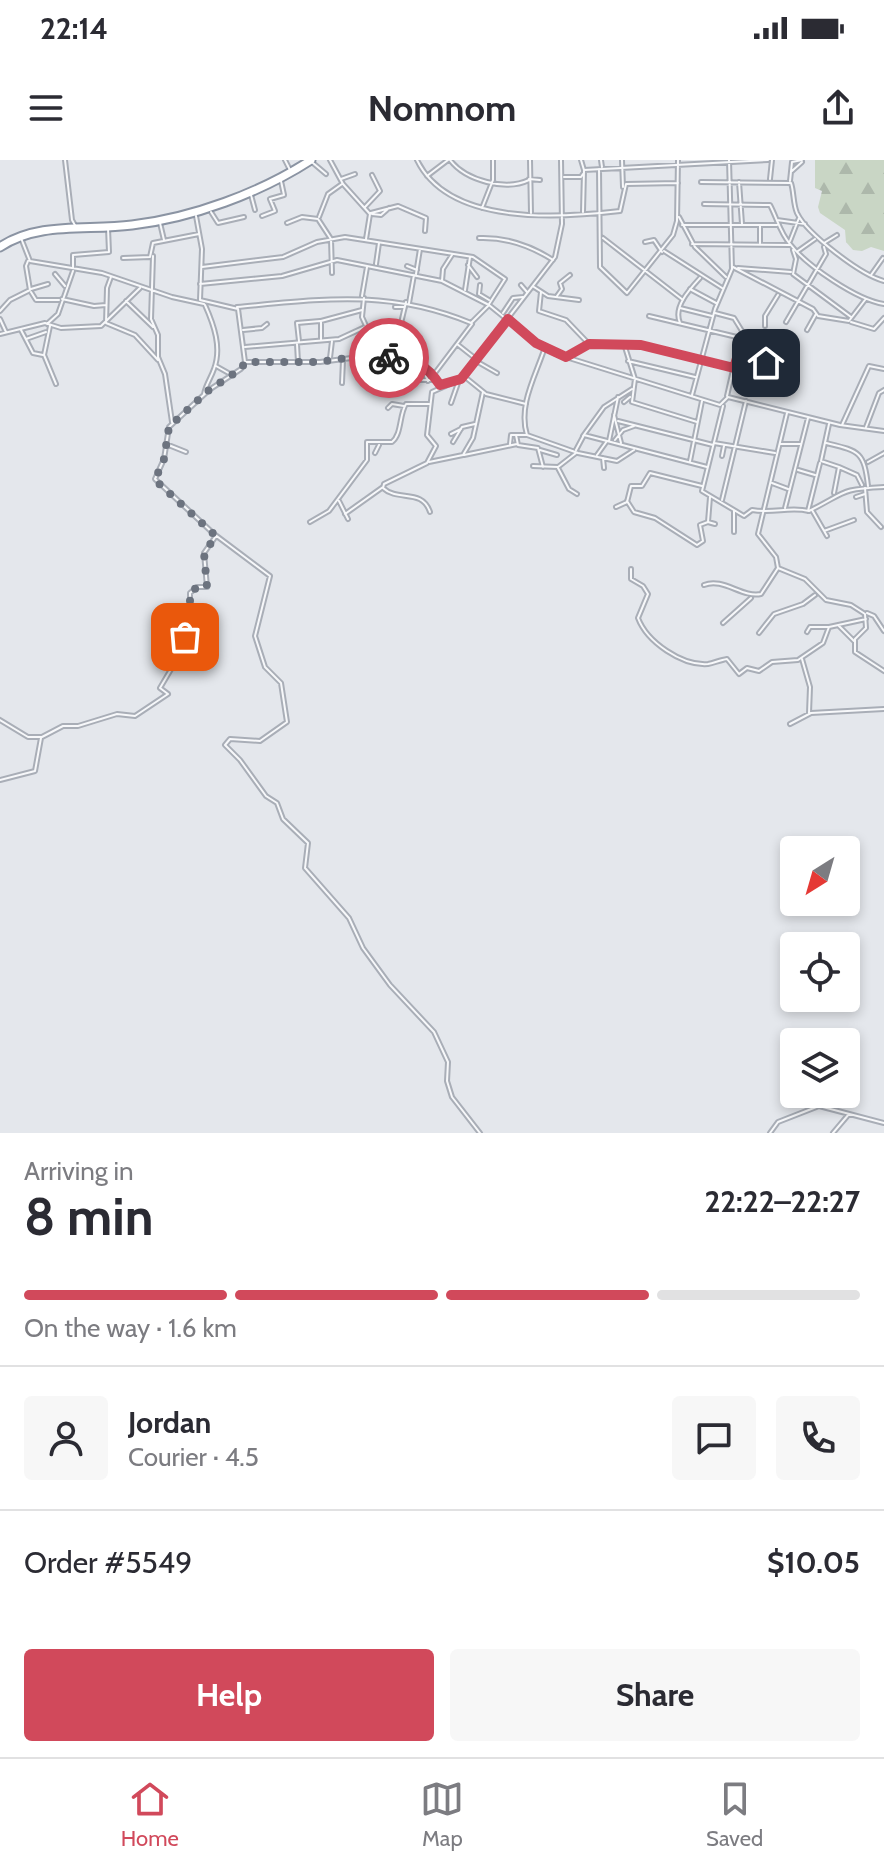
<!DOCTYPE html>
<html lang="en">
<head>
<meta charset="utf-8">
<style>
	:root { --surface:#fff; --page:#f7f7f7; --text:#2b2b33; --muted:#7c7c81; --line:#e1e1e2; --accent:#d1495b }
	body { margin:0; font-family:Cabin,sans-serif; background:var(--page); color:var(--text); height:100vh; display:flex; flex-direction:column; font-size:30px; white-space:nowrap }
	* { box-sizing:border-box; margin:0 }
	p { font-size:26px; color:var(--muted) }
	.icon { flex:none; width:44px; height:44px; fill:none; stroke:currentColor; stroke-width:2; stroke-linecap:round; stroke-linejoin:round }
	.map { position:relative; height:973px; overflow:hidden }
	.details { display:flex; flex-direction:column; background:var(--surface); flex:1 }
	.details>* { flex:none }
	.needle { width:52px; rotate:217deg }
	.fabs { position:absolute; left:780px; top:676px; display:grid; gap:16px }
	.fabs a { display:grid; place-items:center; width:80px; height:80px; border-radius:8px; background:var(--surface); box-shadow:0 4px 12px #0003; font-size:40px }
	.pin { position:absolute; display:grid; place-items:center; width:68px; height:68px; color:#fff; margin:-34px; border-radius:16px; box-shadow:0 4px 12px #0006 }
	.courier { position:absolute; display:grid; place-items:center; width:80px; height:80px; margin:-40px; border:6px solid #d1495b; border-radius:50%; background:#fff; color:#222; box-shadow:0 2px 10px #0007 }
	.overview em { font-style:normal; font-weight:700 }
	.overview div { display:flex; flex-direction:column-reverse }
	.overview { display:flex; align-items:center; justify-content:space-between; height:136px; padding:0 24px }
	h1 { font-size:52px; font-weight:700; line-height:60px }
	.bar { display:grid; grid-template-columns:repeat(4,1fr); gap:12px 8px; align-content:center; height:96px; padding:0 24px }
	.bar i { height:10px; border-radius:6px; background:var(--line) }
	.bar .current { background:var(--accent) }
	.bar p { grid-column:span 4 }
	.line { display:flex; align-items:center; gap:20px; padding:0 24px; border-top:2px solid var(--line) }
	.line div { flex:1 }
	.round { display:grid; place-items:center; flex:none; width:84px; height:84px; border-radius:8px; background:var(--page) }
	.cta { display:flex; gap:16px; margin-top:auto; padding:16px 24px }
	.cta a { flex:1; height:92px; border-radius:8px; background:var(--accent); color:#fff; font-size:32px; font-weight:700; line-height:92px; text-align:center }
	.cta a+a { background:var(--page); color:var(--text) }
	.status { display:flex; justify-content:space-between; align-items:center; height:56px; padding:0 40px; background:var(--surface); direction:ltr }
	.status svg { height:22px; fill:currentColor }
	header { display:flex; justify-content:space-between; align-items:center; height:104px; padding:0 24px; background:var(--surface); font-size:36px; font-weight:700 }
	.menu { display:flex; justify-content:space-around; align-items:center; height:112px; border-top:2px solid var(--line); background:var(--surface); font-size:22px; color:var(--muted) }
	.menu a { display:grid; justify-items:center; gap:4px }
	.menu .current { color:var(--accent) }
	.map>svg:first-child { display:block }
	.forest { fill:url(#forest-firs) }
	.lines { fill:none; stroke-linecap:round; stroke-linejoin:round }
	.street-casing { stroke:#a9aeb7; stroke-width:6 }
	.highway-casing { stroke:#8b94a3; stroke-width:11 }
	.street { stroke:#f7f8fa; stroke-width:2 }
	.highway { stroke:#fff; stroke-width:7 }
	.done { stroke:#6c737f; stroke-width:8; stroke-dasharray:0 14.4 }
	.route { stroke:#d1495b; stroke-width:10 }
</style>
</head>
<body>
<div class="status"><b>22:14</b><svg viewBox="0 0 49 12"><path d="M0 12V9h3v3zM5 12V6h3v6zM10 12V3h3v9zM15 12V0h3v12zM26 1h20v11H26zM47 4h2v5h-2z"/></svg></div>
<header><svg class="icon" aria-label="menu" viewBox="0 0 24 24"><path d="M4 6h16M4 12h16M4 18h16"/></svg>Nomnom<svg class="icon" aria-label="share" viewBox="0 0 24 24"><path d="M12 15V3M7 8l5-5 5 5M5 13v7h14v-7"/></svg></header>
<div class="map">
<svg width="884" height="973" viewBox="0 0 884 973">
	<defs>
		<pattern id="forest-firs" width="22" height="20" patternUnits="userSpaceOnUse" patternTransform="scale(2)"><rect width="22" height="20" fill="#c9d6c5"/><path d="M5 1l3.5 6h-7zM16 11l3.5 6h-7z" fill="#adb8ab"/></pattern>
	</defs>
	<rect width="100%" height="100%" fill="#e4e7ec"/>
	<path class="forest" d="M815,0h69v91l-13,-4 -9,4 -9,-1 -7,-8 -1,-12 -25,-17 -2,-6 4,-16 -7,-3z"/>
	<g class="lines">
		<defs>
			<path id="street" d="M65,0l7,60 4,7
				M285,0l5,10
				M330,0l13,24 27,30 -4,25
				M417,0c32,66 142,58 203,51l6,-27 52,-1
				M450,0c16,21 56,31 79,20
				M530,0l1,53
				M581,0l3,10 184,-10
				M601,0l1,7
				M622,0l1,27
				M313,3l13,11
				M599,9l1,98 27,26 46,-58 4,-14 1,-61
				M792,11l10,-9
				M427,16l21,-16
				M564,17h17l2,-3
				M341,19l14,-5
				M529,19l11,1
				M770,19l2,-19
				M790,21l2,-19 10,-2
				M701,22l90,1c3,9 2,21 6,30 10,21 64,62 87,68
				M739,22l3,42
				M251,35l4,15
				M704,44l66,1c7,13 10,28 20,39 17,22 67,56 94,60
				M365,47l15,-16 -8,-16
				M482,48l11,-28v-20
				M211,52l7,11 26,-6
				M583,52l1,-41
				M371,53l27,-7 28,12 -1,13
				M372,54l9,1 8,-7
				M196,56l6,33 -2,51 38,9 7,53 -4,7 -32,21 -40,37 -5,32 -9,20 59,55 56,42 -15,60 10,31 16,16 6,39 -27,19 -30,-2 -5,6 15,15 26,36 11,7 6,16 25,24 -3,25 44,50 14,30 27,37 44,47 14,30 -1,19 5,16 28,36
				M262,56l13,-5 -5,-12 14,-4 -3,-14
				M319,57l9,-23 14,-10
				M679,57l16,30 31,30
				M777,60l28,4
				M160,63l4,17
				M287,63l15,-6 16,2 13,20 1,34
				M682,65h95
				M760,66v17
				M21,78l9,23 72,12 70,24 32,7
				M479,78c26,-1 52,8 74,22
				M603,78l80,62
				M790,81l9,-23
				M645,82l9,-2 8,12
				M824,83l13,-8
				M692,84l98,1
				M793,90l3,9 -3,15 58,43
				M664,91l58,37
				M798,91l17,-12
				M153,96l-2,63 7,16v22l7,17 7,48
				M123,98l27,-1 3,-14 46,-9
				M376,104l3,-21
				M468,105l9,12
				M407,106l10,4
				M202,107l81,-10 34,-15 28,-5 128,20 32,22 -16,25
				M733,107l80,42 5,7 31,5 16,-21
				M73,108v-13l36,-3 -1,-24
				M738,108l53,4
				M55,114l10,12
				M416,114l4,-25
				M871,115l12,-17
				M111,117l-4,11 -1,35 29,12 23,25
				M442,121l1,-12 9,-14
				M200,124l82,-8 55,-16 105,21 45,23
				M480,125l-1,9 10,6
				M521,125l6,7
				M534,127l14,9 31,4
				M31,129l17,-5
				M690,129l26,14
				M465,130l5,-33
				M31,132l5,8h23
				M541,132l-2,19 27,9 22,23
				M362,136l5,-29
				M557,136l5,-7 -2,-6 10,-8
				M364,138l-2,19 5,11 8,-1
				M62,139l32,7 12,-1
				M126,141l27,26
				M409,143l5,-28
				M237,147c87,-8 151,-18 234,16l18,-18 47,38 20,11 164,51 8,-8 112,28 44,6
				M395,147h10
				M680,148l32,8
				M0,151l10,-11 20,-10 -4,-24 2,-5
				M503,153l10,-15 10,-1
				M715,153l19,5 8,13 -15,65
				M649,156l92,22
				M0,159l6,13
				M786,162l40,-68 -2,-7
				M851,162l23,7 10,-11
				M680,163c-7,-16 9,-33 20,-45
				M47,164l11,-10 15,-43
				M50,166l-6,29 12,29
				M765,166v-10l13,-21
				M21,170l12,23 10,2
				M243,170l19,-2 5,-4
				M807,170l9,-16
				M0,174l45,-11 16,5 40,-2 39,-38
				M26,179l20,-7
				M321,180v-19l41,-11
				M299,181l-2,-18 23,-2
				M297,184l1,18
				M457,184l19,15
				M245,187l94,-8 26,-12
				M625,187l10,32 -3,23 65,20
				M544,190c-9,27 -26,56 -17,85l51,18 39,8 17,-11
				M739,196l27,7 -3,17
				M393,197l13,-55
				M566,197l24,-13 51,1 93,23
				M330,198l2,-17
				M393,200l2,28
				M476,201l21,12
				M628,201l67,16
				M246,202h74l55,-7 47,10 12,8 5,11
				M411,202l2,7 12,5 3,7
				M216,206l16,9
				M435,213l37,-49
				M465,217l21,17 40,10
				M417,220h18
				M342,223l1,-23
				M376,225l4,-5h11
				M204,234c2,-10 7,-16 10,-25 8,-21 0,-44 -9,-64
				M692,235l23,-86 17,-40 -3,-109
				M624,242l6,-5
				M451,243l7,-20
				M723,246l-21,85 42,25 8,-6c22,4 37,-4 57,1 38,-19 30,-22 75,-24
				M388,248l4,-4 12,2
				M787,253l-29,121 18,23 2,11 27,11 21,21 25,5 14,9 1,14 -11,11v13l29,19
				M614,255l7,28
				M618,261l95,24
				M829,264l-8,37 18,6 -5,26
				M842,265l27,-59 15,3
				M866,267l13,-34 5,-3
				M451,274l10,-5
				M516,275l2,10 20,3 5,19
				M583,276l21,-29 28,-18
				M615,280l8,-10 11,-4
				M609,281l9,-44
				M453,282l9,-15 13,-3
				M714,283l61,10
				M826,283c33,8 38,8 42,43
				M166,284l20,8
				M510,284l1,-9h16
				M780,284h21
				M540,290l17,5
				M576,290l8,-15 123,32
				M375,293l4,-8
				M464,295l53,-11
				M597,295l10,-14
				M722,296l2,-10
				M603,298l1,10
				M690,301l12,-60
				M429,302l34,-7 10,-17 10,-46
				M868,302l16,-9
				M533,306l25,1 18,-14
				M839,307l18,8 5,10
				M558,308l11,21 8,5
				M798,310l17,5
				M772,323l16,6
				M865,328l2,24 14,15
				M710,337l-2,25 7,2
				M856,337l9,-3
				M722,340l24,-99
				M339,341l9,18
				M627,341l7,11 21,6 42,27 6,-4 -3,-16 8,-3
				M616,347l11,-5 4,-16h11l8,-13 52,13
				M785,348l23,-90
				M812,350l15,26
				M808,351l12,-48
				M430,352c-8,-24 -32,-10 -47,-24l1,-4 43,-21 9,-17 -9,-11 5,-43 29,-13 94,-122 7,-33 -1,-64
				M345,354l38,-27
				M310,362l19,-11 38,-51v-18h25c10,-8 7,-27 14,-38h23
				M824,371l30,-11
				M734,372v-21
				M631,409v10l12,7 5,8 -10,24c9,24 44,48 70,46 6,-1 12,-4 19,-5l12,15 8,-6 12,3 13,-9 26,-2 25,-17 6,-16 37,-8
				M704,425c19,-8 38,13 57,9l17,-26
				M867,453l7,3 10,15
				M723,463l28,-25
				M839,466l15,15
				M807,472l3,-5h18
				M759,473l15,-19 29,-10 12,-9
				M802,499l8,28 -1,26
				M0,560l28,17h14l21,-11h15l39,-12 18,2 33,-22 -8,-6 26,-44 -9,-21 13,-15v-15l7,-6h10l-3,-34 12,-17
				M790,564l21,-11 73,-4
				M0,620l35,-9 6,-33
				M770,973l8,-11 41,-16 65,17
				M833,973l16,-19"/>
			<path id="highway" d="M0,87c39,-26 88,-16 132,-22 60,-7 128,-32 179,-65"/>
		</defs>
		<use href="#street" class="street-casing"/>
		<use href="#highway" class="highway-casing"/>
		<use href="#street" class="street"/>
		<use href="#highway" class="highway"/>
	</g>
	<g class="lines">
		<path class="done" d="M185,477l-8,-13 13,-16v-15l7,-6h10l-3,-34 12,-17 -61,-56 9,-21 5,-32 40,-37 32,-21 4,-7h75l45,-7 24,3"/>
		<path class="route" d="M389,198c29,5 35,4 51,27l21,-6 47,-60 28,24 30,14 23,-13 52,1 93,23 4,-13 28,8"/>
	</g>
</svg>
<div class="fabs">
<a><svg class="needle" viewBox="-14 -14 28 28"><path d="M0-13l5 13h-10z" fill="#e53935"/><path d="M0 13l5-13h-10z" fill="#7c7c81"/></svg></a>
<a><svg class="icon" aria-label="locate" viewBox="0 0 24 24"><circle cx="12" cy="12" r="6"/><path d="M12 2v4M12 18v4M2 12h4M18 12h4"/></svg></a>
<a><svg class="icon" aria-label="layers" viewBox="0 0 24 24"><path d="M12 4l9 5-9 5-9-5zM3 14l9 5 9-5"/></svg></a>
</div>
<div class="pin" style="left:185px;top:477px;background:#ea580c"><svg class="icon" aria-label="bag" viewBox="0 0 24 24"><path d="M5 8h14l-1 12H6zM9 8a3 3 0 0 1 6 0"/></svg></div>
<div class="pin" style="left:766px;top:203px;background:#1f2937"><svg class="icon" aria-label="home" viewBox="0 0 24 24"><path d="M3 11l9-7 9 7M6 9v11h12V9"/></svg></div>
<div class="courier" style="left:389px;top:198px"><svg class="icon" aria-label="bike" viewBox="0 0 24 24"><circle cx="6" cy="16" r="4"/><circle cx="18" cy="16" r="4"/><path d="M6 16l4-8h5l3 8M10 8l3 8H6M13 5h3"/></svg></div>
</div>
<section class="details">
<div class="overview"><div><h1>8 min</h1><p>Arriving in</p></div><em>22:22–22:27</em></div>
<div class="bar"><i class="current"></i><i class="current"></i><i class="current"></i><i></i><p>On the way · 1.6 km</p></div>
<div class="line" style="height:144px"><a class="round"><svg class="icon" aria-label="person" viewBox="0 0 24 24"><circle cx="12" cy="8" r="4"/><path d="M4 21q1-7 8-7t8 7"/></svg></a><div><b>Jordan</b><p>Courier · 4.5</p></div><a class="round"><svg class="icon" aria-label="chat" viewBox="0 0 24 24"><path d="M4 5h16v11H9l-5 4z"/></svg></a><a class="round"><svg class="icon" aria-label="phone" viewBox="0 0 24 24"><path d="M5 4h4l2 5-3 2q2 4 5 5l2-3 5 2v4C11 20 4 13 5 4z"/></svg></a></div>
<div class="line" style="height:104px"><div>Order #5549</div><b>$10.05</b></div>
<div class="cta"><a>Help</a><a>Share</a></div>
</section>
<nav class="menu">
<a class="current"><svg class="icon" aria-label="home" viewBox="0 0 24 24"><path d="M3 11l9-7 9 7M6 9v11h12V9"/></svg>Home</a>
<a><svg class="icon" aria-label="map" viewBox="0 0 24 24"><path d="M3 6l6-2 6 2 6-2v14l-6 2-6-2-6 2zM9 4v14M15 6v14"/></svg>Map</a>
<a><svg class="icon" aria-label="saved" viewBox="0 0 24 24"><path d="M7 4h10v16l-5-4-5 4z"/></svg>Saved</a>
</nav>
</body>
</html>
